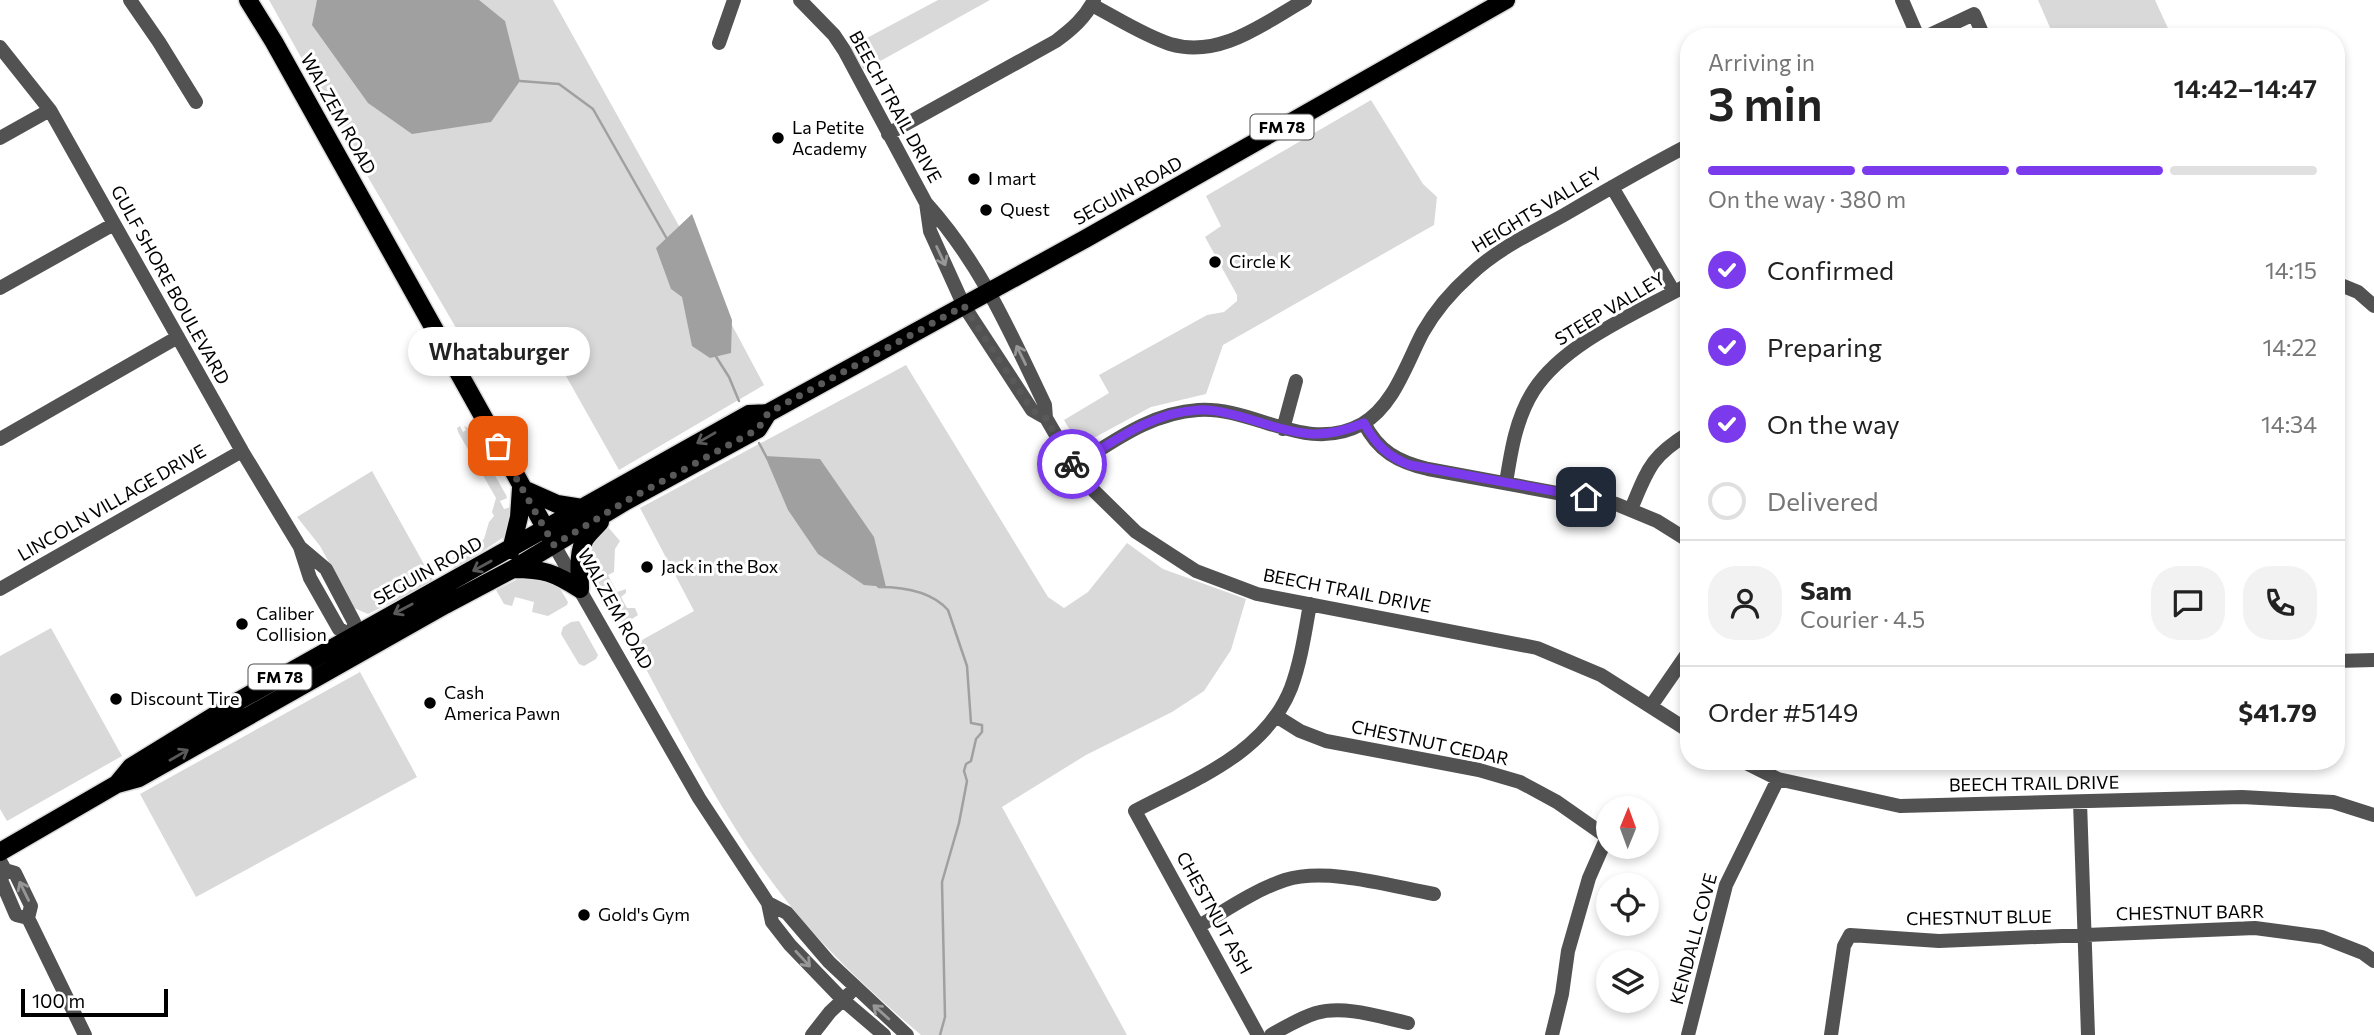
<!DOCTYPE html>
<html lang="en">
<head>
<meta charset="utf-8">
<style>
	:root { --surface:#fff; --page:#f2f2f2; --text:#222; --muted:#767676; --line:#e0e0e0; --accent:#7c3aed }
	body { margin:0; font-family:Commissioner,sans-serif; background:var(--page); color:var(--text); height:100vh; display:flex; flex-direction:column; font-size:26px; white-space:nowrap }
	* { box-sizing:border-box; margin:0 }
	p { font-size:23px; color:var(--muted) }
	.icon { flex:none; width:38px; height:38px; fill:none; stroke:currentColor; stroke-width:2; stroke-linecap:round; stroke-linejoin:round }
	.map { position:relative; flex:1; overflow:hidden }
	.sheet { position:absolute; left:1680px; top:28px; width:665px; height:742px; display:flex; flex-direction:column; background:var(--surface); border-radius:28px; box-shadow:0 4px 10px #0003 }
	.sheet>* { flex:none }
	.needle { width:46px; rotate:1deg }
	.fabs { position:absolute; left:1596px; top:796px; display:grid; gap:14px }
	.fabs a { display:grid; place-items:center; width:63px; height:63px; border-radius:50%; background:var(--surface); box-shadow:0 4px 10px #0003; font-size:35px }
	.scale { position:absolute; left:21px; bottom:18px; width:147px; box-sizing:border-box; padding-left:7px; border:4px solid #000; border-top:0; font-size:19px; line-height:24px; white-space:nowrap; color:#000; -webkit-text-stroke:5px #fff; paint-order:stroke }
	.pin { position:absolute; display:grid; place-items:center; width:60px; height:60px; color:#fff; margin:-30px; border-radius:14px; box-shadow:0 4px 10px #0006 }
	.courier { position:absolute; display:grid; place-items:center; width:70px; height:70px; margin:-35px; border:5px solid #7c3aed; border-radius:50%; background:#fff; color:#222; box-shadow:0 2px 9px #0007 }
	.bubble { position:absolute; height:49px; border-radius:24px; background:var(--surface); box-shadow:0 4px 10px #0003; font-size:23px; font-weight:600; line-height:49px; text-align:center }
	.summary em { font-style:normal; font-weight:600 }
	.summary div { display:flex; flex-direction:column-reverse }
	.summary { display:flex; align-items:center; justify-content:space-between; height:119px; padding:0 28px }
	h1 { font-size:46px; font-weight:600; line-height:52px }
	.bar { display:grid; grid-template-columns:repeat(4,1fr); gap:10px 7px; align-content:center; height:84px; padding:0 28px }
	.bar i { height:9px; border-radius:5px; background:var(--line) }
	.bar .on { background:var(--accent) }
	.bar p { grid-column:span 4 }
	.line { display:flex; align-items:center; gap:18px; padding:0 28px; border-top:2px solid var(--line) }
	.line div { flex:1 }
	.round { display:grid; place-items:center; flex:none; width:74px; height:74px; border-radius:28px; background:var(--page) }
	ol { padding:0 28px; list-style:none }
	li { display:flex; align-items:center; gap:21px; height:77px }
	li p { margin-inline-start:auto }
	li .icon { padding:7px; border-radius:50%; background:var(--accent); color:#fff; stroke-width:4 }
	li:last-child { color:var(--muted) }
	li i { width:38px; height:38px; border:4px solid var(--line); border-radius:50% }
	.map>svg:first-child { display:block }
	.green { fill:#d9d9d9 }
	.water { fill:#a0a0a0 }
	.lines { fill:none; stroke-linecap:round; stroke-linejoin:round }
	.stream { stroke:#a0a0a0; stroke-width:2.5 }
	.major-casing { stroke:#dbdbdb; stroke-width:21 }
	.minor { stroke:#525252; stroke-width:14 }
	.major { stroke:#000; stroke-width:18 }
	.oneway { stroke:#979797 }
	.oneway2 { stroke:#595959 }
	.done { stroke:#595959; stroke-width:7; stroke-dasharray:0 12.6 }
	.route { stroke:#7c3aed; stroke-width:9 }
	.poi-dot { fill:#000; stroke:#fff; stroke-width:2.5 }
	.labels { text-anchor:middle; stroke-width:6; stroke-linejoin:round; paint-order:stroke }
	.shield { fill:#fff; stroke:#4c4c4c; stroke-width:2 }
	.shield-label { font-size:16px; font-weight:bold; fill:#000 }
	.street-label { font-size:18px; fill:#000; stroke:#fff }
	.poi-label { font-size:18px; fill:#000; stroke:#fff; text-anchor:start }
</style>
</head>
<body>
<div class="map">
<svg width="2374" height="1035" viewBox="0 0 2374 1035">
	<rect width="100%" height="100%" fill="#fff"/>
	<path class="green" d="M269,0h284l126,226 85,159 -145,85 -75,-133 -61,37 -118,-202z
		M938,0h52l-115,64 -12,5 -13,-22z
		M2038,0h117l17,37h-118z
		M1371,100l52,84 14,13 -3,28 -211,120 -17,49 -55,13 -72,39 -15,-26 45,-27 -10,-18 108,-60 17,-3 13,-11v-6l-32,-58 16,-11 -15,-30z
		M906,365l142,232 16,11 24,-16 39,-49 36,26 83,30 -15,51 -27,41 -32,21 -86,43 -84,52 125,228h-206c-47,-40 -93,-82 -132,-131 -63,-78 -108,-171 -156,-259l61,-34 -54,-103z
		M460,426l3,6 3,-2 -2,-4 4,2 38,67 1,3 -7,3 4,8 7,-2c1,11 -1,21 -7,30l-48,32 -3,-1 4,-7 -7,1 5,-7 29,-16 5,-17 5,-6 -2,-4 4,-14 -38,-66 -1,-4z
		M372,471l62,111 -66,32 -14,-6 -34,-62 -23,-29z
		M608,527l12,14 -5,8 -1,23 -6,3 9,17 9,-3v4l-5,4 6,11h8l3,7 -15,10c-20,-28 -58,-72 -15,-98z
		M536,574l23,13 9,15 -1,3 -19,11 -16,-4 2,-10 -19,-5 -3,9 -8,-2 -8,-14 22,-11z
		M579,621l19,34 -2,4 -12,7 -5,-2 -18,-30 2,-7 8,-5z
		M51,628l71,128 -115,65 -7,-12v-153z
		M360,672l57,105 -221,120 -56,-103z"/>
	<path class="water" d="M317,0h162l26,21 15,60 -29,41 -79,12 -44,-31 -56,-78z
		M692,214l40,106 -1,33 -21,5 -18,-12 -10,-49 -11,-8 -15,-41z
		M765,456l55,3 54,78 12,50 -22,-2 -46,-31 -30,-44z"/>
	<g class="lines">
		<path class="stream" d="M520,81l39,3 34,25 74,130
			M715,355l14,22 10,24
			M759,443l8,15
			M877,585l2,2c24,0 52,4 69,23l19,56 4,57 11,2v7l-6,7 -5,22 -5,3 -2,7 3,10 -8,42 -17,59 3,135 -5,18"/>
		<defs>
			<path id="major" d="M248,0l26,42 278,498
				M521,488l36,16 25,4
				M511,550l8,-33 2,-29
				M513,569c32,0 41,4 67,20
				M580,589c0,-16 -3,-35 5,-50 4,-6 10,-11 15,-17
				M117,784l14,-17 109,-67 509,-286 19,-1 317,-174 421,-239
				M0,852l117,-68 22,-6 306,-173 68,-36 113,-68 132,-72 10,-16"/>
		</defs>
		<use href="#major" class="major-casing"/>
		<path class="minor" d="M130,0l29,42 37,60
			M800,0l34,35 10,15 82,153c55,61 84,129 119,202l1,13 28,48 13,18 49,48 60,39 61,23 280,54 64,27 88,56
			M1902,0l16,37
			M1092,5c25,13 51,30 78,39 50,15 94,-21 135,-44
			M1925,37l49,-23 10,23
			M719,43l15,-43
			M0,47l50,63 192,341 58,96 10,31 29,51 15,7v-14l-28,-53 -26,-22
			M888,134l168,-93c16,-12 29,-23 38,-41
			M0,138l50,-28
			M1612,187l62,105
			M926,203l4,28 34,75 68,104 14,8
			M2336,283l22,9 16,14
			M0,288l114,-64
			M1364,423c14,28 34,39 64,46l188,35 41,17 32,20
			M1283,429l13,-48
			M0,439l178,-102
			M1074,466c39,-24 76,-53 124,-56 56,-4 108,45 164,14 32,-18 45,-62 61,-92 12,-21 29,-41 47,-57 27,-26 62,-42 94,-60 41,-24 82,-48 125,-70
			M1506,483c5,-32 10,-65 28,-93 31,-48 105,-78 155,-106
			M1631,509c17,-40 19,-52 58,-76
			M554,545l145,253 69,105 4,19 18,23 53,55 41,35
			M0,589l242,-138
			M2336,661l38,-1
			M1651,706l38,-55
			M1276,716l24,15 26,10 153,29 41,12 37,20 50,35 -18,41 -21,73 -6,43 -10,41
			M1742,761l36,18 122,27 342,-9 91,5 41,13
			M2080,802l8,233
			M0,861l5,9 10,3 16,33 -3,12 57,117
			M5,870l-4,10 15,35 12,3
			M768,903l19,10 42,49 78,73
			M1199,926c27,-16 56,-36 86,-46 42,-13 105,6 149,14
			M812,1035l18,-23 19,-18
			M1258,1035l-123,-224c58,-31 130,-57 156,-123 10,-27 14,-56 19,-84
			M1271,1035c14,-8 29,-17 45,-22 29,-8 64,4 92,10
			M1688,1035l38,-150 52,-106
			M1831,1035l13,-89 6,-11 89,6 316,-13 67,9 41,16 11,8"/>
		<use href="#major" class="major"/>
	</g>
	<defs><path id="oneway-shaft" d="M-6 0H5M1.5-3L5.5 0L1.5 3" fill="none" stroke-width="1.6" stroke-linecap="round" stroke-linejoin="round" transform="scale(1.75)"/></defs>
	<g class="oneway">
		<use href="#oneway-shaft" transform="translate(941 256) rotate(65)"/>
		<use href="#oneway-shaft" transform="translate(1021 355) rotate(-116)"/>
		<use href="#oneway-shaft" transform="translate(24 891) rotate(-116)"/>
		<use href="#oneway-shaft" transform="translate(803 959) rotate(47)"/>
		<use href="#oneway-shaft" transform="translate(881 1012) rotate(-138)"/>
	</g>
	<g class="oneway2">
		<use href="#oneway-shaft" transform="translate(706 438) rotate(150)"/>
		<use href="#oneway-shaft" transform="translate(482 566) rotate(151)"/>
		<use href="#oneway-shaft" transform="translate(403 609) rotate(152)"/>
		<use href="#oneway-shaft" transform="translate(179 755) rotate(-30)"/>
	</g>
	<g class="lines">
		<path class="done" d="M498,446l56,99 72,-44 132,-72 10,-16 196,-107 68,104 14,8 26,46"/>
		<path class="route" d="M1072,464l2,2c39,-24 77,-54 125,-56 16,-1 31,4 47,8 46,14 71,25 118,5 11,21 24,34 46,42l176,32"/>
	</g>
	<g class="poi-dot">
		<circle cx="778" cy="138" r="7"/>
		<circle cx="974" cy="179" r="7"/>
		<circle cx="986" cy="210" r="7"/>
		<circle cx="1215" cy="262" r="7"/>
		<circle cx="647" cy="567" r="7"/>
		<circle cx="242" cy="624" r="7"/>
		<circle cx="116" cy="699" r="7"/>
		<circle cx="430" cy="703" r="7"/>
		<circle cx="584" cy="915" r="7"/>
	</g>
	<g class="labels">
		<g class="shield">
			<rect x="1250.5" y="114.5" width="63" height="25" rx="5"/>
			<rect x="248.5" y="664.5" width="63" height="25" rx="5"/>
		</g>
		<g class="shield-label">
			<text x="1282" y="133">FM 78</text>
			<text x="280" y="683">FM 78</text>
		</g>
		<g class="street-label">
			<text transform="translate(895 107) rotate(61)" y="6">BEECH TRAIL DRIVE</text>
			<text transform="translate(338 114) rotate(61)" y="6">WALZEM ROAD</text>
			<text transform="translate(1128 191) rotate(-29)" y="6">SEGUIN ROAD</text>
			<text transform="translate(1537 210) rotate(-31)" y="6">HEIGHTS VALLEY</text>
			<text transform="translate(170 285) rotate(61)" y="6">GULF SHORE BOULEVARD</text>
			<text transform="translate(1610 309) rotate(-31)" y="6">STEEP VALLEY</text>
			<text transform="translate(112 503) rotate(-30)" y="6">LINCOLN VILLAGE DRIVE</text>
			<text transform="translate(428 571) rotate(-29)" y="6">SEGUIN ROAD</text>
			<text transform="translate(1347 591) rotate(11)" y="6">BEECH TRAIL DRIVE</text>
			<text transform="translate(615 609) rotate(61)" y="6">WALZEM ROAD</text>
			<text transform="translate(1430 743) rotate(12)" y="6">CHESTNUT CEDAR</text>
			<text transform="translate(2034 784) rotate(-1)" y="6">BEECH TRAIL DRIVE</text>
			<text transform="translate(1214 913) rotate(61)" y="6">CHESTNUT ASH</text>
			<text transform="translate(2190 913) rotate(-1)" y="6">CHESTNUT BARR</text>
			<text transform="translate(1979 918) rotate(-1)" y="6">CHESTNUT BLUE</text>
			<text transform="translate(1694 939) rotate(-75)" y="6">KENDALL COVE</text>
		</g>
		<g class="poi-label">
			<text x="792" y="134">La Petite<tspan x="792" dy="21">Academy</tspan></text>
			<text x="988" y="185">I mart</text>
			<text x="1000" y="216">Quest</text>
			<text x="1229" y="268">Circle K</text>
			<text x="661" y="573">Jack in the Box</text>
			<text x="256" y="620">Caliber<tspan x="256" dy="21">Collision</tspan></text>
			<text x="444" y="699">Cash<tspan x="444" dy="21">America Pawn</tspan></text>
			<text x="130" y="705">Discount Tire</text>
			<text x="598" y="921">Gold's Gym</text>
		</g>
	</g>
</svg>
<div class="fabs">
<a><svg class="needle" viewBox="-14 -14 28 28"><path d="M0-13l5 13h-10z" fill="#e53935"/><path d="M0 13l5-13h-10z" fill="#767676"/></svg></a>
<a><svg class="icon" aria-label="locate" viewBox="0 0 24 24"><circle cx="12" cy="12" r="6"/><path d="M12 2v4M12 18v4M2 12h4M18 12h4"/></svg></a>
<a><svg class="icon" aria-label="layers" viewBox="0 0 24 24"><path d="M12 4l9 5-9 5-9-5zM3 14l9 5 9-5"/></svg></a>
</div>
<div class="scale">100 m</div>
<div class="pin" style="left:498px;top:446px;background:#ea580c"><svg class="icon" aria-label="bag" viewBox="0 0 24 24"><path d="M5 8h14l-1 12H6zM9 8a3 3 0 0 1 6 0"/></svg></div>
<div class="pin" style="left:1586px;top:497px;background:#1f2937"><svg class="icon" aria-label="home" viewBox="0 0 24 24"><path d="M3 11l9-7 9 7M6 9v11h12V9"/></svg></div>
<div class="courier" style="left:1072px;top:464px"><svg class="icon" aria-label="bike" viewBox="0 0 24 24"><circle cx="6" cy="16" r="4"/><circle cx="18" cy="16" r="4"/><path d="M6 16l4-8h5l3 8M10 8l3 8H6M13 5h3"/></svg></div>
<div class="bubble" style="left:408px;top:327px;width:182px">Whataburger</div>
<section class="sheet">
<div class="summary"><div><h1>3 min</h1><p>Arriving in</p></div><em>14:42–14:47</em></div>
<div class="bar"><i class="on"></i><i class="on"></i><i class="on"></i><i></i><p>On the way · 380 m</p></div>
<ol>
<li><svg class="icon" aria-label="check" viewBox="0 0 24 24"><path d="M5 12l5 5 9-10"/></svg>Confirmed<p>14:15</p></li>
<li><svg class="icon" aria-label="check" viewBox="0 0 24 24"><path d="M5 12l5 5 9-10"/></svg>Preparing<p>14:22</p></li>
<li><svg class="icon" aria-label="check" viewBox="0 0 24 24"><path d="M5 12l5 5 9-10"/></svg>On the way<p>14:34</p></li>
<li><i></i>Delivered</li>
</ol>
<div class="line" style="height:126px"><a class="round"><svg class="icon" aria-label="person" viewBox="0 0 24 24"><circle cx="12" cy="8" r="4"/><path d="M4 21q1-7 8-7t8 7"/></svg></a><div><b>Sam</b><p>Courier · 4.5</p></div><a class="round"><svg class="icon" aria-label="chat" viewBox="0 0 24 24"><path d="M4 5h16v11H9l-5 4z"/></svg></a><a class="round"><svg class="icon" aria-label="phone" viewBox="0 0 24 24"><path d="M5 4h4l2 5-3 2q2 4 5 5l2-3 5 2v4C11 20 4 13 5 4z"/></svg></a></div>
<div class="line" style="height:91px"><div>Order #5149</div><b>$41.79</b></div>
</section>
</div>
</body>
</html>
